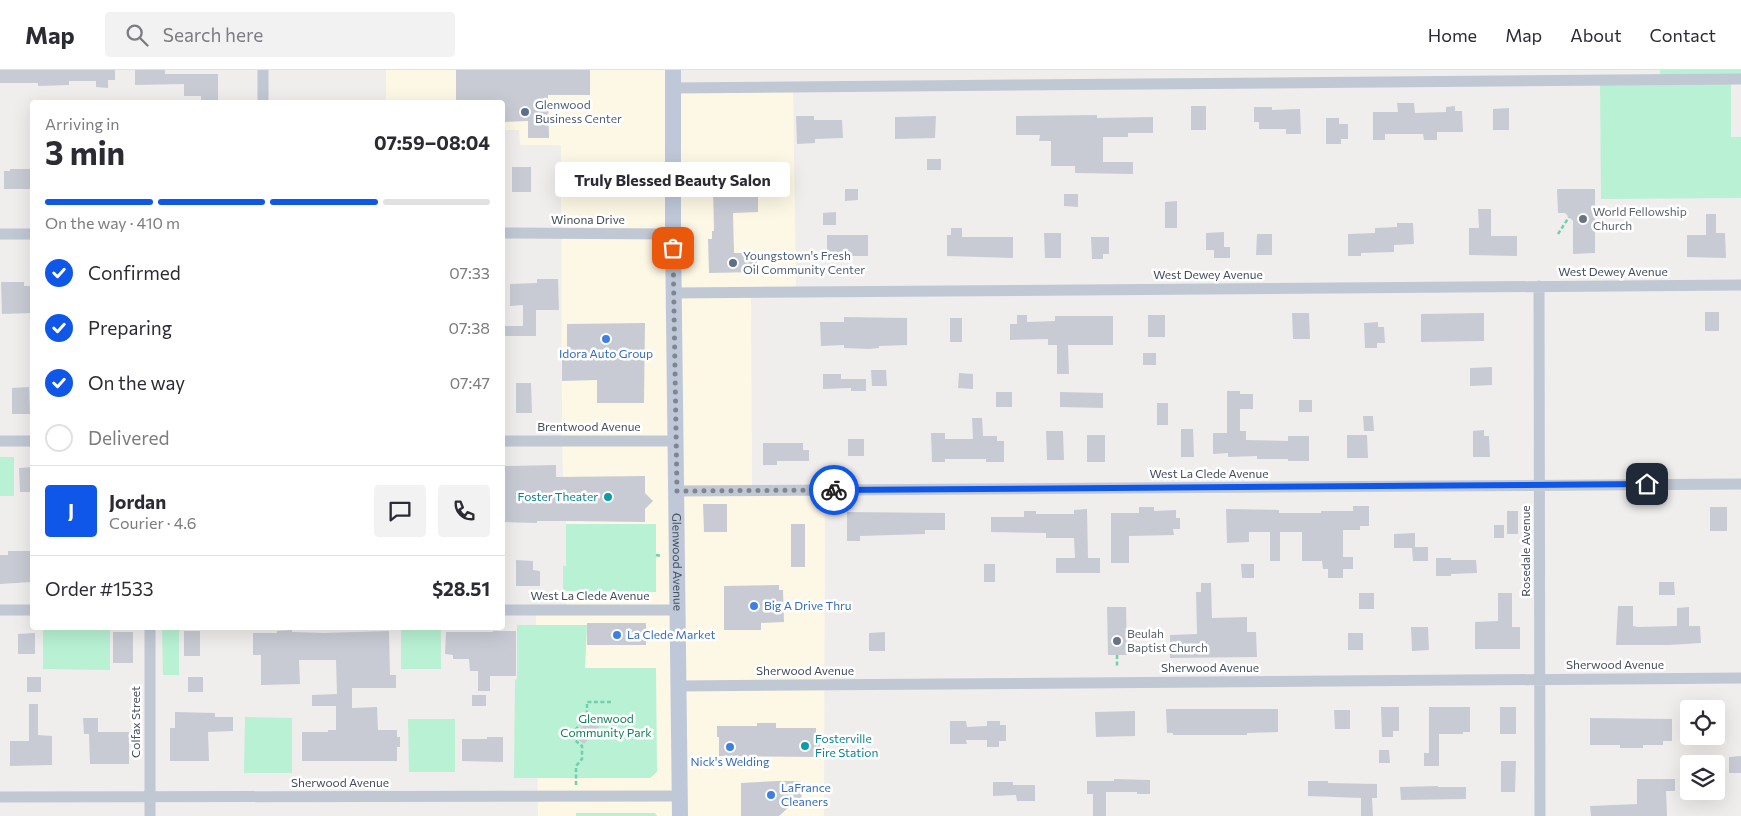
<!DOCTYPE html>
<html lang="en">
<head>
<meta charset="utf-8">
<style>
	:root { --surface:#fff; --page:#f2f2f3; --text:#2b2b33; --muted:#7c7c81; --line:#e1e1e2; --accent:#0e57e9 }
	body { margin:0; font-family:Commissioner,sans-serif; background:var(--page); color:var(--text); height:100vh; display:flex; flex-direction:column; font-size:19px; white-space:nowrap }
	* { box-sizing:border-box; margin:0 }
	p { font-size:16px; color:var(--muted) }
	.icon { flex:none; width:28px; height:28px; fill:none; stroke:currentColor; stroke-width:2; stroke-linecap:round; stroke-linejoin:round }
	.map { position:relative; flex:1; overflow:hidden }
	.sheet { position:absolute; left:30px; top:30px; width:475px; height:530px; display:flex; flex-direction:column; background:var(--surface); border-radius:5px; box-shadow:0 5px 20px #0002 }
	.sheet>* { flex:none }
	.controls { position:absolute; left:1680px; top:630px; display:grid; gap:10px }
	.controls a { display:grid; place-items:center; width:45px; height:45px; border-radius:5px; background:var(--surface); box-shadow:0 5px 20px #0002; font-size:25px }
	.pin { position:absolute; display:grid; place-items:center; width:42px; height:42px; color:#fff; margin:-21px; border-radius:10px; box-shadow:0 2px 8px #0006 }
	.courier { position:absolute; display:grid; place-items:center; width:50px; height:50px; margin:-25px; border:4px solid #0e57e9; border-radius:50%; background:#fff; color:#222; box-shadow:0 1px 6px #0007 }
	.bubble { position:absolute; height:35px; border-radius:5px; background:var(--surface); box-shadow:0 5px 20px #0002; font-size:16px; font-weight:700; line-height:35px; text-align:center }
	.head em { font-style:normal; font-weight:700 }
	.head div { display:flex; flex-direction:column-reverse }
	.head { display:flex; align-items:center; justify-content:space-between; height:85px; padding:0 15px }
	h1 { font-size:32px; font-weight:700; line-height:38px }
	.bar { display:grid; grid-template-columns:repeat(4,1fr); gap:8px 5px; align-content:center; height:60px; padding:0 15px }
	.bar i { height:6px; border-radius:4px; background:var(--line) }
	.bar .selected { background:var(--accent) }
	.bar p { grid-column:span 4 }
	.line { display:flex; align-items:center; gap:12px; padding:0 15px; border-top:1px solid var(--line) }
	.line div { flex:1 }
	.round { display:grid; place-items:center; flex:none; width:52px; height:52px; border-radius:5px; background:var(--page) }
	ol { padding:0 15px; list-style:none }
	li { display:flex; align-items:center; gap:15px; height:55px }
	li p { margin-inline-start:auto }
	li .icon { padding:5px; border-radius:50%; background:var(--accent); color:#fff; stroke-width:4 }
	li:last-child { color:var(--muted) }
	li i { width:28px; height:28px; border:2px solid var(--line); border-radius:50% }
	header { display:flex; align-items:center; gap:30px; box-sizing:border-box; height:70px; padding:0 25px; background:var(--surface); border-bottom:1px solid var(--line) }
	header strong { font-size:24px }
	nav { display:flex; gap:28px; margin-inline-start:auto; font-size:18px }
	.search { width:350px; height:45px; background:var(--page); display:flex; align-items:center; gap:12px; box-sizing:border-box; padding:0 18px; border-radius:5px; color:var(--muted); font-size:19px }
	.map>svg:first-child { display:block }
	.commercial { fill:#fdf8e5 }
	.green { fill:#b8f1d4 }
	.building { fill:#c9cbd4 }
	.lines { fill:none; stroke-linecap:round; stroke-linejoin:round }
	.path { stroke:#6ed1ab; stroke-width:2.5; stroke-dasharray:4 2.5; stroke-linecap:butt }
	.street { stroke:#c0c8d4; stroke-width:11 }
	.secondary { stroke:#bec8d8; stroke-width:16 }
	.done { stroke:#80868f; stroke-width:5; stroke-dasharray:0 9 }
	.route { stroke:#0e57e9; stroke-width:6 }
	.service-dot { fill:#5c6f8a; stroke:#fff; stroke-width:2 }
	.worship-dot { fill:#6b7280; stroke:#fff; stroke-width:2 }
	.shop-dot { fill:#3f7fe0; stroke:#fff; stroke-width:2 }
	.culture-dot { fill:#0f9aa8; stroke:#fff; stroke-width:2 }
	.labels { text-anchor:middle; stroke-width:5; stroke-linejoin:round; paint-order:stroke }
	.service-label { font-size:12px; fill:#4e5e75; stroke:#fff; text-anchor:start }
	.worship-label { font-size:12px; fill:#5b616d; stroke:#fff; text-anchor:start }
	.street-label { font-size:12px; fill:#444e5c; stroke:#fff }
	.shop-label { font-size:12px; fill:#366cbe; stroke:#fff; text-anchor:start }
	.culture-label { font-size:12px; fill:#0d838f; stroke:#fff; text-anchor:end }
	.park-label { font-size:12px; fill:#118155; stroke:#fff }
</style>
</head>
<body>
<header>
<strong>Map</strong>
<div class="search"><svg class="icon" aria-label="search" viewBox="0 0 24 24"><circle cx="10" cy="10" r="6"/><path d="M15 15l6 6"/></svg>Search here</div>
<nav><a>Home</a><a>Map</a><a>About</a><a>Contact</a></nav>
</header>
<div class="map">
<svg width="1741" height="746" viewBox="0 0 1741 746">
	<rect width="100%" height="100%" fill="#f0eded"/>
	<path class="commercial" d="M386,0h287v17h120l3,205 -45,1 1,197h73l-1,326h-286l-2,-206 30,-1v-132h-3l-1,-36 -1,-296h-41l-1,-15h-16l-1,-28h-116z"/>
	<path class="green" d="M1660,0h81v9l-10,1v57h10v61l-140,1 -1,-119h60z
		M0,387h14v39h-14z
		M566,454h90v68l-93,-1v-25h3z
		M517,555h70l-2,43h71l1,104 -7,6h-136l1,-98 2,-1z
		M43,558h67v42l-67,-1z
		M162,558h17v47h-16z
		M401,558h40v41h-40z
		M245,647l47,1v55h-48z
		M408,649h47v53h-46z
		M576,743h79l2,3h-81z"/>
	<path class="building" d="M0,0h115v10h-7v8l-12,-1v-6h-27v4l-31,1v-3h-38z
		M135,0h30v4h53v26h-17v-4h-17v-12l-49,1z
		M456,0h134v25h-42l1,43h-21v-17l-26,1v-20h-46z
		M1397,33h17l1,10 31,-1v-5l9,-1v5h7l1,21h-26v8h-13l-1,-6h-38v6h-12v-28h25z
		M1191,36h15v24h-15z
		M1254,37h18v3l28,-1 1,25h-15v-5h-27v-7h-5z
		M1509,38v22h-16v-21z
		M1097,45v3l56,-1v16h-25v4h-25v25h30v12l-58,-1v-7h-24v-25h-12l1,-6h-24v-19z
		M796,46h18v4h28l1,18 -28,1v4l-18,1z
		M936,46l-1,22 -40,1v-22z
		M1326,48h13v6h9v15h-7v5h-15z
		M927,89h14v11h-14z
		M771,94v24h-13v24l-25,1 1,40h23v19l-48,1 -1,-34h4v-8h2l-1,-43h-8v-23z
		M512,97h19v25h-19z
		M10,99h22v20h-28v-18h6z
		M845,119h13v11l-13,1z
		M1557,119h38v64l-22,1v-33l-8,-8h-7z
		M1064,124h14v13l-14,-1z
		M1177,131v27h-12v-26z
		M1478,139h13v27h26v20l-48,-1v-27h10z
		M836,142v13h-13v-12z
		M1706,144h10v19h9l1,25 -39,-1v-22h19z
		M1397,153h16l1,21 -20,1v7l-33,1v3h-13v-22l27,-1v-5l22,-1z
		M951,158h11v9h51v21l-66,-2v-21h4z
		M1224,162v15h6v11h-16v-8h-8v-17z
		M1044,163h17v25h-16z
		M1257,164h15v21h-16z
		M827,165h41v21h-26v5h-15z
		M1091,167h18v17h-6v5h-11z
		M537,209h21l1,31h-23v26h-34v-10h21v-21l-13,1v-22l27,-1z
		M1,212h23v4h8v27l-30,1z
		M1705,242h14v19h-14z
		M1292,243h17l1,26h-17z
		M1484,243v28l-63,1v-28z
		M1017,245h10v7l28,-1v-5h58v29h-45l1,29h-12v-29h-9v-6l-38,1v-16h7z
		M1148,245h17v22h-17z
		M844,247l63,1v27l-28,1v2l-10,1 -25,-1v-3l-23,1 -1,-24h24z
		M950,248h12v24h-12z
		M1378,252v5h6l1,16h-8v5h-12l-1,-25z
		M645,253l-1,80h-47v-23l-35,1v-26h5v-31z
		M1143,283h13v12h-13z
		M1492,297v18l-22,1v-18z
		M871,300h15l1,16h-15z
		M959,303l14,1v15l-15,-1z
		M823,304h18v5h25v12h-15v-3l-28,1z
		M516,313h15l1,30h-16z
		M29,317l1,27h-18v-26z
		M1227,321h13v3h13v15h-13v22h6v9l42,1v-5h21v25h-21v-2h-31v-3l-29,1v-4l-15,1v-21h14z
		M996,322h16v15h-16z
		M1060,322l43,1v15l-43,-1z
		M1299,330h13v12h-13z
		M1157,333h11v22h-11z
		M1363,346h10l1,15h-10z
		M972,348h10l1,18h14v5h7v21h-18v-3h-41v3h-13l-1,-29h14v6h28z
		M1181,359h12l1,28h-13z
		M1484,360v6h5l1,21h-17v-26z
		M1046,361h17l1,29h-17z
		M1087,365h18v27h-18z
		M1347,365h20l1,23h-21z
		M848,369h16v17h-16z
		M763,373h40v7h6v11h-32v4h-14z
		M556,395v12l89,-1v17l8,8 -8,8v13l-78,-1h-30v2l-35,-1v-56z
		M32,397v25h-12l-1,-24z
		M703,434h24v28h-23z
		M1353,436h16v20h-9v4h-17v27h10v12h-10v9h-15v-9h-5l-1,-8h-20v-29h-22v29h-10v-29h-21v10l-22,1 -1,-34 53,1v3h42v-2h32z
		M1139,437h15v4l22,-1v8h4v11h-7l1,6 -45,1v27h-18v-50h28z
		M1710,437h17v24h-17z
		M1087,439l1,49h12v15h-44v-15h19l-1,-20h-28v-5l-55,-1v-15h33v-6h12v3h38v-4z
		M1507,441h11v23h-11z
		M847,442l98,1v17h-20v4l-65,2v5h-13z
		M791,454h14v43h-14z
		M1494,455h10v13h-10z
		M1415,463v14h13v14h-15l-1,-13h-18v-14z
		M8,481h24v31l-32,2v-29h8z
		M1436,488h15v2h25l1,13 -26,1v2h-15z
		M516,490l17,1v9l7,1v15h-24z
		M984,494h11v18h-11z
		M1241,494h13v14h-12z
		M1659,512h15l1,13h-16z
		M1201,513h10l1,35 35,-1v15h9l1,25 -87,1v-23l27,-1 -1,-42h5z
		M779,515v5h4l1,32 -23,1v7h-37v-44z
		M1359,523h15v16h-15z
		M1498,523h14v34h8v22h-45v-27l23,-1z
		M1618,536h15v20l5,1 39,-1v-18l12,-1v19h11l1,17 -32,2h-53z
		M1107,537h19l1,48h-19z
		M587,553h59v22h-59z
		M1411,557h17l1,23 -17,1z
		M292,560v2l32,1 65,-2 1,44h6v13h-44v20l25,-1 1,23h19v7h3v10h-3v14h-95v-29h26v-2h8v-24h-24v-11l25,-1 -1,-34h-37l1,24 -39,1v-30h-8v-22h24v-2z
		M184,561h16v25h-16z
		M493,561h23v45h-26v15h-12v-20h-8l-1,-12h-16v-4l-8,-1 1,-22h47z
		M113,562h20v31h-20z
		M885,562v19h-16v-18z
		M35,563v21h-17v-20z
		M1348,563h15v17h-15z
		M27,607h14v15h-14z
		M188,607h15v15h-15z
		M472,625h14v11h-14z
		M29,634h9v31l14,1v29l-42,1v-25h19z
		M1381,637h18v24h-6v6h-11z
		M1429,637h41v25h-7v2h-24v32h-15v-13h5z
		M1500,637h16v27h-16z
		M1166,639h112v23l-31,1v2h-74v-2h-6z
		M1334,640h16v19h-15z
		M1135,641v25l-39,1 -1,-25z
		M175,642l40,1v4h18v14l-25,1 1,29h-39v-33h5z
		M83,648h15v14h31v32h-39l-1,-30h-5z
		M1590,648l82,1v22h-9v4h-20v3h-23v-3h-30z
		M589,649l10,8 -15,17 -10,-8z
		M950,651h16l1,6 20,-1v-5h13v4h6v16h-7v6h-12v-7h-21l1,4h-17z
		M757,653h19v5h40v6h4v23l-101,-1v-19h-2v-11h40z
		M487,667h16v25l-41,-1v-22h25z
		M1379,680h10l1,13h-11z
		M1741,686v17h-12v-16z
		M1501,691h15l-1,31h-14z
		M1114,709l36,1v14h-13v-2h-31v24h-13v-22h-6v-13h27z
		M1637,709h38v12h-9l1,25h-76l-1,-10 47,-2z
		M778,711h23l1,27h-14l-9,8h-38v-33z
		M1308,711h20v2l49,1v14h-5l1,18h-12v-18l-53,-2z
		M993,712h20v3h22v16h-18l-1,-6 -23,1z
		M1438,716v1h28v12l-65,1 -1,-13z"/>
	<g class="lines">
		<path class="path" d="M1558,164l11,-17
			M656,485l5,1
			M1117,585v11
			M576,715v-19l6,-7v-13l-12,-10 17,-20v-14h26"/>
		<path class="street" d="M263,0v32
			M673,18l1068,-9
			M502,163l171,1
			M0,164h32
			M1539,216l1,530
			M674,223l1067,-8
			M0,371h32
			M502,371h174
			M677,421l1064,-7
			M0,540h32
			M502,540h175
			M150,558v188
			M679,616l1062,-8
			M0,727l679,-1"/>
		<path class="secondary" id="s1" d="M673,0v164l7,582"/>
	</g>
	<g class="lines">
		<path class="done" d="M673,178l4,243 157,-1"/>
		<path class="route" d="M834,420l813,-6"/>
	</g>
	<g class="service-dot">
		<circle cx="525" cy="42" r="5"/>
		<circle cx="733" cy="193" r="5"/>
	</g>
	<g class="worship-dot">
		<circle cx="1583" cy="149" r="5"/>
		<circle cx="1117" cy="571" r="5"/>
	</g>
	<g class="shop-dot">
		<circle cx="606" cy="269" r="5"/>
		<circle cx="754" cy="536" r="5"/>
		<circle cx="617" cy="565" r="5"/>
		<circle cx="730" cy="677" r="5"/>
		<circle cx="771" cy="725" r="5"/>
	</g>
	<g class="culture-dot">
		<circle cx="608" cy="427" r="5"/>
		<circle cx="805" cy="676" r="5"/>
	</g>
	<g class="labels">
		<g class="service-label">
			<text x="535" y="39">Glenwood<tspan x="535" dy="14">Business Center</tspan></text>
			<text x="743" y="190">Youngstown's Fresh<tspan x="743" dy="14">Oil Community Center</tspan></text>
		</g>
		<g class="worship-label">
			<text x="1593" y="146">World Fellowship<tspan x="1593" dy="14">Church</tspan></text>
			<text x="1127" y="568">Beulah<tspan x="1127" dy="14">Baptist Church</tspan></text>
		</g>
		<g class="street-label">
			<text x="588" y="154">Winona Drive</text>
			<text x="1613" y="206">West Dewey Avenue</text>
			<text x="1208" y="209">West Dewey Avenue</text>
			<text x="589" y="361">Brentwood Avenue</text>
			<text x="1209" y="408">West La Clede Avenue</text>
			<text transform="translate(1526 481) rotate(-90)" y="4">Rosedale Avenue</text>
			<text dy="4" stroke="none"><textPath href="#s1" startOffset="492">Glenwood Avenue</textPath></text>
			<text x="590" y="530">West La Clede Avenue</text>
			<text x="1615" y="599">Sherwood Avenue</text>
			<text x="1210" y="602">Sherwood Avenue</text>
			<text x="805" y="605">Sherwood Avenue</text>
			<text transform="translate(136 652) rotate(-90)" y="4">Colfax Street</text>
			<text x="340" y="717">Sherwood Avenue</text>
		</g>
		<g class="shop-label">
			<text x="606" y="288" text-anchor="middle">Idora Auto Group</text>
			<text x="764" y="540">Big A Drive Thru</text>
			<text x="627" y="569">La Clede Market</text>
			<text x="730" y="696" text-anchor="middle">Nick's Welding</text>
			<text x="781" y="722">LaFrance<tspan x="781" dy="14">Cleaners</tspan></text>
		</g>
		<g class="culture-label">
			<text x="598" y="431">Foster Theater</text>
			<text x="815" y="673" text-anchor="start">Fosterville<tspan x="815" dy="14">Fire Station</tspan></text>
		</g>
		<g class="park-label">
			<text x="606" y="653">Glenwood<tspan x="606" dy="14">Community Park</tspan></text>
		</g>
	</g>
</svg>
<div class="controls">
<a><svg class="icon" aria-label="locate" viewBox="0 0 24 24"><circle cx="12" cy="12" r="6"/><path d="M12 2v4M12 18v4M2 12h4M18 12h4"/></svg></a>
<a><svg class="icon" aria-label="layers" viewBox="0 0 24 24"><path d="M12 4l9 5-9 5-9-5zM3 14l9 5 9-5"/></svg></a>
</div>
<div class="pin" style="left:673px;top:178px;background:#ea580c"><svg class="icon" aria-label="bag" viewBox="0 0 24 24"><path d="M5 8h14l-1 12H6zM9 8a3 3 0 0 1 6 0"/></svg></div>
<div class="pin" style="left:1647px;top:414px;background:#1f2937"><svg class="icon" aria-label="home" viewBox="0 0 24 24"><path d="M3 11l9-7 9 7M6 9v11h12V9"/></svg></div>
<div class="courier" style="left:834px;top:420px"><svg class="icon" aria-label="bike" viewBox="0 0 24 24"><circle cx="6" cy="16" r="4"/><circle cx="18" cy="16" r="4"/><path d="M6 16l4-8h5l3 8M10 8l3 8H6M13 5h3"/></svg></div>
<div class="bubble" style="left:555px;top:92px;width:235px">Truly Blessed Beauty Salon</div>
<section class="sheet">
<div class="head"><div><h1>3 min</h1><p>Arriving in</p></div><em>07:59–08:04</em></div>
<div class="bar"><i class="selected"></i><i class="selected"></i><i class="selected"></i><i></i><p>On the way · 410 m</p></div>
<ol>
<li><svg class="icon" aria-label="check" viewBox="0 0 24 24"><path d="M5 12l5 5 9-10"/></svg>Confirmed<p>07:33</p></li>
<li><svg class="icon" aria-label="check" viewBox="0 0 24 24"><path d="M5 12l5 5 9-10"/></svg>Preparing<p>07:38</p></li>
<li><svg class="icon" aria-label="check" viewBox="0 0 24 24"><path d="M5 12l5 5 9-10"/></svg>On the way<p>07:47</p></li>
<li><i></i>Delivered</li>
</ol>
<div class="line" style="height:90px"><b class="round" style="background:var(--accent);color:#fff">J</b><div><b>Jordan</b><p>Courier · 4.6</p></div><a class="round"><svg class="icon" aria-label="chat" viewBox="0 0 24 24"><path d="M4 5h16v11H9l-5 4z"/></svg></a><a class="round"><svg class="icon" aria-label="phone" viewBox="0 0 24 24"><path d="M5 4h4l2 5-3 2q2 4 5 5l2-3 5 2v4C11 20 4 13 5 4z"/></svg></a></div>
<div class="line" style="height:65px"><div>Order #1533</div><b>$28.51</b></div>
</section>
</div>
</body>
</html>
